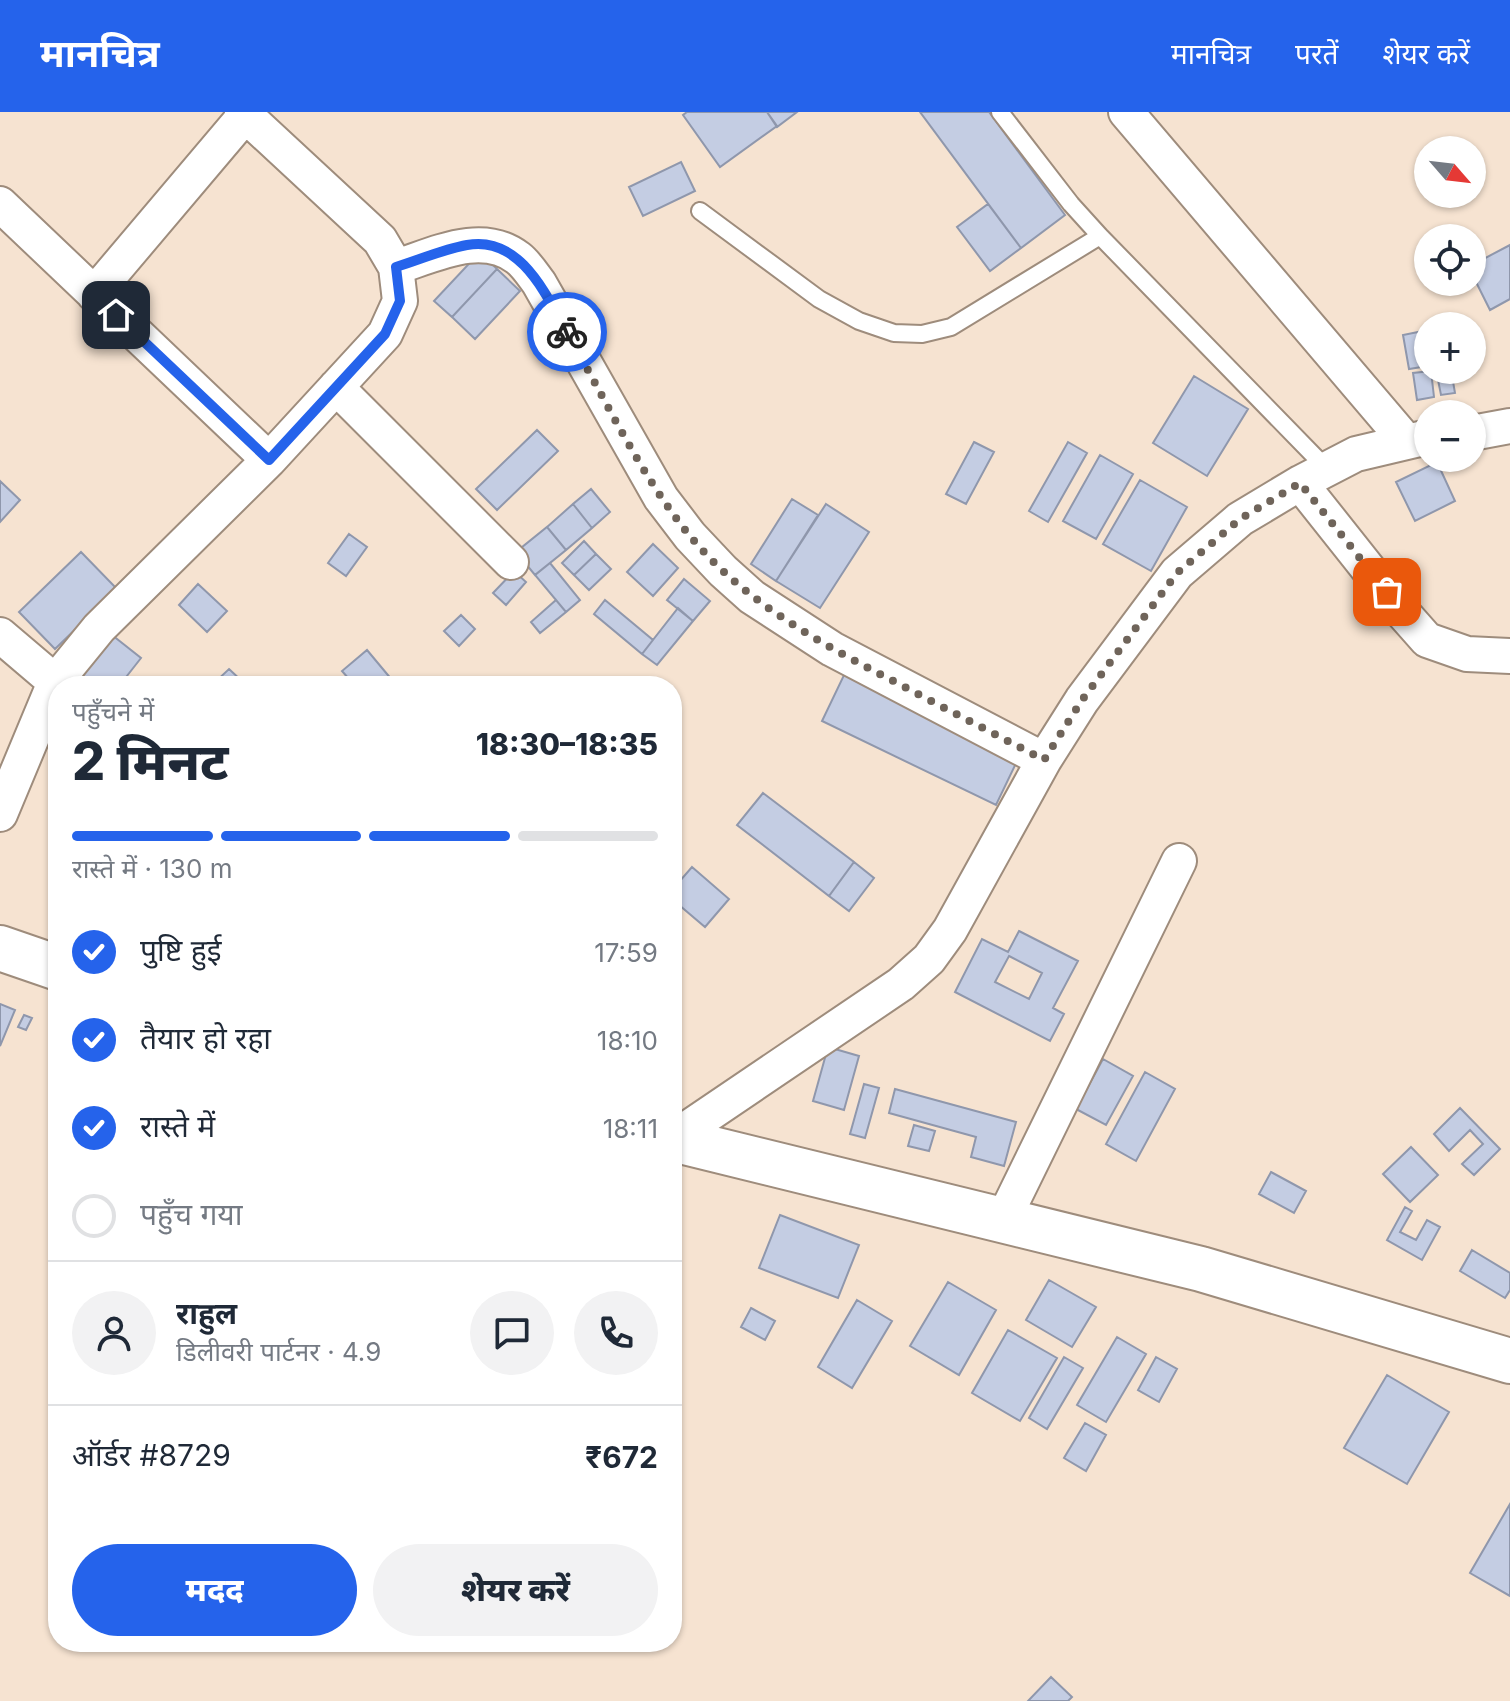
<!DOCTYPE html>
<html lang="hi">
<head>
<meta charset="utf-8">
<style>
	:root { --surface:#fff; --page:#f2f2f3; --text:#1f2937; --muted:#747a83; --line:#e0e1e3; --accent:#2563eb }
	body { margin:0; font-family:Inter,"Noto Sans Devanagari",sans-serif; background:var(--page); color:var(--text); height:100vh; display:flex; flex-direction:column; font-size:30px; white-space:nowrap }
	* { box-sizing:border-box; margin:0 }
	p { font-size:26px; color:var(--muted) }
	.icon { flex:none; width:44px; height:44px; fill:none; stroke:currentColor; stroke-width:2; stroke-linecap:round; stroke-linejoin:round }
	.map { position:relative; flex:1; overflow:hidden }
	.panel { position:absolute; left:48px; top:564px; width:634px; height:976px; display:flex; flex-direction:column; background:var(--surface); border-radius:32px; box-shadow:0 2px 6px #0004 }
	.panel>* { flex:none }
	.needle { width:52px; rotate:118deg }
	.buttons { position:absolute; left:1414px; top:24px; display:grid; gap:16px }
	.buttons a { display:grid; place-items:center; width:72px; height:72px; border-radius:50%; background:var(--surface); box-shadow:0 2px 6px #0004; font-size:40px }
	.pin { position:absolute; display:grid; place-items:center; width:68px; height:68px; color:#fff; margin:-34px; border-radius:16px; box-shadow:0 4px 12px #0006 }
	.courier { position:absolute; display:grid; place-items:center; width:80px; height:80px; margin:-40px; border:6px solid #2563eb; border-radius:50%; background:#fff; color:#222; box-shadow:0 2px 10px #0007 }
	.head em { font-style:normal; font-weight:800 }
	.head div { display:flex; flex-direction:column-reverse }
	.head { display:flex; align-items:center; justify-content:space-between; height:136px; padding:0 24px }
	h1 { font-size:52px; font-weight:800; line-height:60px }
	.bar { display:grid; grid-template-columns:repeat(4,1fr); gap:12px 8px; align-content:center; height:96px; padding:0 24px }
	.bar i { height:10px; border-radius:6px; background:var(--line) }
	.bar .active { background:var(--accent) }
	.bar p { grid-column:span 4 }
	.line { display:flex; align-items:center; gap:20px; padding:0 24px; border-top:2px solid var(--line) }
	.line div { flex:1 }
	.round { display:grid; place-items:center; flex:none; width:84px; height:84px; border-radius:42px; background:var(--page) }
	ol { padding:0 24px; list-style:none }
	li { display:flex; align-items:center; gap:24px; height:88px }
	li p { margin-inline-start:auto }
	li .icon { padding:8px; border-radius:50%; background:var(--accent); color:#fff; stroke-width:4 }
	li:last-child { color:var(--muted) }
	li i { width:44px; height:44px; border:4px solid var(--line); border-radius:50% }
	.action { display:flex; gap:16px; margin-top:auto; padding:16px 24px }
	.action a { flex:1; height:92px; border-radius:48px; background:var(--accent); color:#fff; font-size:32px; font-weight:800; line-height:92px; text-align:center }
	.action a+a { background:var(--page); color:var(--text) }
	header { display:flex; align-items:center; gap:48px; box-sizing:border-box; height:112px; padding:0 40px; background:var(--accent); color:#fff }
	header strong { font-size:38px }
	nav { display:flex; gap:44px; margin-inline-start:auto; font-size:28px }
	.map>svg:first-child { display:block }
	.building { fill:#c4cde3; stroke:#8f97ac; stroke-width:2; fill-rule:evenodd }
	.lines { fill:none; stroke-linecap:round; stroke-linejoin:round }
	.service-casing { stroke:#9e8c7c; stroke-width:20 }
	.minor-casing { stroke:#9e8c7c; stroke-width:38 }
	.trunk-casing { stroke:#9e8c7c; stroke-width:48 }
	.service { stroke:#fff; stroke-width:16 }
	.minor { stroke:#fff; stroke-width:34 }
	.trunk { stroke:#fff; stroke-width:44 }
	.done { stroke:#6f645a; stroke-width:8; stroke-dasharray:0 14.4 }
	.route { stroke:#2563eb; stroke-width:10 }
</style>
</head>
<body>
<header>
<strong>मानचित्र</strong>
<nav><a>मानचित्र</a><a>परतें</a><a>शेयर करें</a></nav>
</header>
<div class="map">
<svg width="1510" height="1589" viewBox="0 0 1510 1589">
	<rect width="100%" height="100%" fill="#f6e3d1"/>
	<path class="building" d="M687,0h80l10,14 -57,41 -37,-52z
		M767,0h30l-20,15z
		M920,0h69l76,103 -44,33z
		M681,50l14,29 -52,25 -14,-29z
		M988,92l33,44 -31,23 -33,-44z
		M1510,133v54l-20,11 -18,-36v-9z
		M480,140l17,17 -45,48 -18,-16z
		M497,157l23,22 -45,48 -23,-22z
		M1423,219l5,35 -19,3 -6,-34z
		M1436,258h15l4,23 -14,2z
		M1431,259l3,26 -17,3 -4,-27z
		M1194,264l54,33 -41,67 -54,-33z
		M537,318l21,21 -61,59 -21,-21z
		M974,330l20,10 -28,52 -20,-10z
		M1068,330l19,11 -39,69 -19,-11z
		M1100,343l33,19 -37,65 -33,-18z
		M1437,350l18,39 -40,20 -19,-39z
		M1140,368l47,27 -36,64 -48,-27z
		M0,369l20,19 -20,22z
		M591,377l19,23 -18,16 -19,-24z
		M792,387l26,16 -42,66 -25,-17z
		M573,392l19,24 -26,22 -19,-23z
		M826,392l43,28 -49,76 -44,-27z
		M547,415l19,23 -31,25 -19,-23z
		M349,422l18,13 -21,29 -18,-13z
		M584,429l12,13 -22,21 -12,-12z
		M653,432l25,24 -25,28 -26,-24z
		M81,440l36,37 -62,60 -36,-37z
		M596,442l15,15 -22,21 -15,-15z
		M550,451l30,37 -14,12 -31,-37z
		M514,459l12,11 -20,23 -13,-12z
		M684,467l26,22 -17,20 -26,-21z
		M198,472l29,27 -20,21 -28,-27z
		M556,488l10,12 -26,21 -9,-11z
		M605,488l48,40 -11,14 -48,-40z
		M678,496l15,13 -36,44 -15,-11z
		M461,503l14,14 -16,17 -15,-15z
		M112,523l29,23 -22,28h-26l-13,-10z
		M367,538l25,30 -7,6h-30l-13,-15z
		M229,557l15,14 -3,3h-30z
		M845,561l174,84 -23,48 -174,-84z
		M763,681l91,69 -25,34 -92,-71z
		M854,750l20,16 -25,33 -20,-15z
		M692,755l37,32 -24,28 -33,-28v-9z
		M1019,819l59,30 -25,47 11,6 -14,27 -95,-49 27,-53 26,13zM1009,844l33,17 -13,26 -34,-17z
		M0,892l15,6 -15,36z
		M24,903l8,3 -6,12 -8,-3z
		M828,935l31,9 -15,54 -31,-9z
		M1103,947l30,17 -27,49 -30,-16z
		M1145,960l30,17 -39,72 -30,-17z
		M864,972l15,4 -14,50 -15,-4z
		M895,977l121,33 -12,44 -33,-9 5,-20 -87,-24z
		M1460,996l40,41 -26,26 -12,-11 21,-20 -13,-14 -21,21 -15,-17z
		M914,1013l21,6 -6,20 -21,-5z
		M1411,1035l27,28 -28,27 -27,-28z
		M1271,1060l35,19 -12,22 -35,-19z
		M1405,1095l7,4 -12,21 16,8 11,-20 13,7 -18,33 -35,-20z
		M780,1103l79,30 -21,53 -79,-30z
		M1472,1138l38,23v17l-5,8 -45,-27z
		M1049,1168l47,27 -24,40 -46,-27z
		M948,1170l48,28 -37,65 -49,-29z
		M857,1188l35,21 -40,67 -34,-21z
		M751,1196l24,13 -10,19 -24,-13z
		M1008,1218l49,28 -37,63 -48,-28z
		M1117,1225l29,17 -40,68 -29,-17z
		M1064,1245l19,11 -36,61 -18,-11z
		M1156,1245l21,12 -18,33 -21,-12z
		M1387,1263l62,37 -42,72 -63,-36z
		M1085,1311l21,12 -20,36 -22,-13z
		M1510,1392v92l-40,-23z
		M1051,1565l21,20 -4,4h-40z"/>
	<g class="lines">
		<defs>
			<path id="service" d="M1000,0l71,92 29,32 227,233
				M700,99l119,88 40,22 35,12 28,1 29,-7 149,-91"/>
			<path id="minor" d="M1126,0l280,329
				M0,92l269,256
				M396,155c38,-12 86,-37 122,-9 8,6 15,17 21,25l122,215 29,38 33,35 29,26 80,52 212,111
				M94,182l154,-182
				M336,275l175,175
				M1472,321l38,-7
				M1300,371l104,131 23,26 40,14 43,2
				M0,523l60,51
				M0,702l55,-132 44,-54 170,-168 116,-126 15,-33 -4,-34 -16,-27 -138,-128
				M672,1027l229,-155 28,-25 21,-29 94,-170 38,-60 95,-127 63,-54 60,-36 56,-29 72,-17
				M1003,1108l176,-359"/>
			<path id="trunk" d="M0,836l58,20
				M672,1027l529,130 309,92"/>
		</defs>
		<use href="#service" class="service-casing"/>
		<use href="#minor" class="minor-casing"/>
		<use href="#trunk" class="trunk-casing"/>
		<use href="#service" class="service"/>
		<use href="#minor" class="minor"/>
		<use href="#trunk" class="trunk"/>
	</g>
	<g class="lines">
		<path class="done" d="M567,220c38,67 74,144 123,204 55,67 132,108 207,147 49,26 98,51 147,77l38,-60 95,-127 63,-54 60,-36 87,109"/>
		<path class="route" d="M116,203l153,145 116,-126 15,-33 -4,-34c23,-7 48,-18 71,-22 53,-10 79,50 100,87"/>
	</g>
</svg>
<div class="buttons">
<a><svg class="needle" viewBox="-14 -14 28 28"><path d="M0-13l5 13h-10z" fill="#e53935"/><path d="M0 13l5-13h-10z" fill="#747a83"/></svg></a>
<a><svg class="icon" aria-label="locate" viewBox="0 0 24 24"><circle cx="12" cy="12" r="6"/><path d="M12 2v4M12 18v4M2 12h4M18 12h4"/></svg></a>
<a>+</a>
<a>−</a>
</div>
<div class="pin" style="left:1387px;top:480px;background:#ea580c"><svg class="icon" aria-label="bag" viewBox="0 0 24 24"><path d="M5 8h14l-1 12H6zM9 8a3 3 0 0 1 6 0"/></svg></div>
<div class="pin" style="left:116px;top:203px;background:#1f2937"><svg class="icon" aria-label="home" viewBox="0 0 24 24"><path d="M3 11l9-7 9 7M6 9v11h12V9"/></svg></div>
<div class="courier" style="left:567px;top:220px"><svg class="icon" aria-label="bike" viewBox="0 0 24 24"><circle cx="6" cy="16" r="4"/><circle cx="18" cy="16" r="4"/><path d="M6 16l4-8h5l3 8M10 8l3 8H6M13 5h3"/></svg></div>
<section class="panel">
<div class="head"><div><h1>2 मिनट</h1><p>पहुँचने में</p></div><em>18:30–18:35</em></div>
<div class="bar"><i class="active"></i><i class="active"></i><i class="active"></i><i></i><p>रास्ते में · 130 m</p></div>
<ol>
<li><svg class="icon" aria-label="check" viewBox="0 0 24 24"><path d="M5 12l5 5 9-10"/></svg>पुष्टि हुई<p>17:59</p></li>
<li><svg class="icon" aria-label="check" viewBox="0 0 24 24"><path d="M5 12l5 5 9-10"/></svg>तैयार हो रहा<p>18:10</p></li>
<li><svg class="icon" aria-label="check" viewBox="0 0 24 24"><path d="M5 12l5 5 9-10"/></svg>रास्ते में<p>18:11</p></li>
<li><i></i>पहुँच गया</li>
</ol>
<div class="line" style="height:144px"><a class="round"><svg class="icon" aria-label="person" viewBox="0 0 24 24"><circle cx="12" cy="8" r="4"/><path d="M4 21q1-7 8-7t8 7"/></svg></a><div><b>राहुल</b><p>डिलीवरी पार्टनर · 4.9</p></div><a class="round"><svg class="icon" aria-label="chat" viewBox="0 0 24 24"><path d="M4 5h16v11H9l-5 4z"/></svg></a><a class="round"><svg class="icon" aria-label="phone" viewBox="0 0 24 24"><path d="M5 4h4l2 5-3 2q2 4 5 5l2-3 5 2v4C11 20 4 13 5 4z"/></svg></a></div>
<div class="line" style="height:104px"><div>ऑर्डर #8729</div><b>₹672</b></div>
<div class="action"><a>मदद</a><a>शेयर करें</a></div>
</section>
</div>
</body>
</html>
